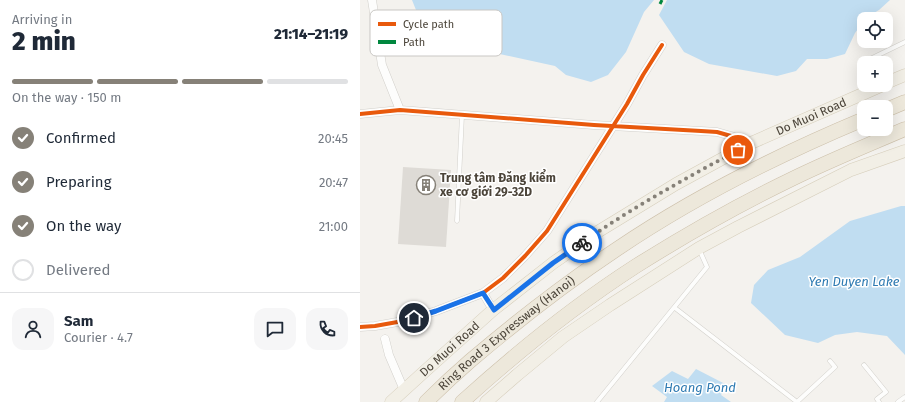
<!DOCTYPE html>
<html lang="en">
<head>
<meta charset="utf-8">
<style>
	:root { --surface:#fff; --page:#f6f6f7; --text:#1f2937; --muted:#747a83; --line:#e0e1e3; --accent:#868178 }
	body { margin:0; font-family:"Fira Sans",sans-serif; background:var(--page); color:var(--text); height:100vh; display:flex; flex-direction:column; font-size:15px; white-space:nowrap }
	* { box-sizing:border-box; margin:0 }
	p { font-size:13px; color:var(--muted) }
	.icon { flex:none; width:22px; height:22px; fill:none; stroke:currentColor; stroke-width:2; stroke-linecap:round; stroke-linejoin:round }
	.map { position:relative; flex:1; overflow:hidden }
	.drawer { display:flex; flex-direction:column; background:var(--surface); width:360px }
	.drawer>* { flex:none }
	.fabs { position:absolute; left:497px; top:12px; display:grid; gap:8px }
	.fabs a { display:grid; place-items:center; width:36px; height:36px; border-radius:8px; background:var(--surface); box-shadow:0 4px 16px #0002; font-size:20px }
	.pin { position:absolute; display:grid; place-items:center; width:34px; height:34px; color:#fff; margin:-17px; border:2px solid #fff; border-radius:50%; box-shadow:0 1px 4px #0007 }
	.courier { position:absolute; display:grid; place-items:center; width:40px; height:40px; margin:-20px; border:3px solid #1a73e8; border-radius:50%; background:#fff; color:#222; box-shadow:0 1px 5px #0007 }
	.summary em { font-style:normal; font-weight:800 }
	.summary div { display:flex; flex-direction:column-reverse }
	.summary { display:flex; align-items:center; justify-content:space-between; height:68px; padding:0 12px }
	h1 { font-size:26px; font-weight:800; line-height:30px }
	.bar { display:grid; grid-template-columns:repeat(4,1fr); gap:6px 4px; align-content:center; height:48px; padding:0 12px }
	.bar i { height:5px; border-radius:3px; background:var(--line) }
	.bar .current { background:var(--accent) }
	.bar p { grid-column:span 4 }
	.line { display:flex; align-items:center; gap:10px; padding:0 12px; border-top:1px solid var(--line) }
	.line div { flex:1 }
	.round { display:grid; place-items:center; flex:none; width:42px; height:42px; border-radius:12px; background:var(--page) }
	ol { padding:0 12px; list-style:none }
	li { display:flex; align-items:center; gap:12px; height:44px }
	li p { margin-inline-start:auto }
	li .icon { padding:4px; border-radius:50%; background:var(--accent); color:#fff; stroke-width:4 }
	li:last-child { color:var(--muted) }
	li i { width:22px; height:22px; border:2px solid var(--line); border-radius:50% }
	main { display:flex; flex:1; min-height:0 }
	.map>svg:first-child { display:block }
	.water { fill:#c0ddf1 }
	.building { fill:#dedbd6 }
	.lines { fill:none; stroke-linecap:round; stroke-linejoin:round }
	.service-casing { stroke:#d2d0cb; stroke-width:5 }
	.minor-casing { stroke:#d2d0cb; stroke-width:9 }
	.primary-casing { stroke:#d6cebb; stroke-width:13 }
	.motorway-casing { stroke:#ccbfa9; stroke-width:15 }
	.service { stroke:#fdfdfc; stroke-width:4 }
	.minor { stroke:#fdfdfc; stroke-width:8 }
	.primary { stroke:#f2efe6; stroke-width:12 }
	.motorway { stroke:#ede8db; stroke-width:14 }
	.quiet { stroke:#00873e; stroke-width:3; stroke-dasharray:6 3; stroke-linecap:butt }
	.cycleway-casing { stroke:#fff; stroke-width:6 }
	.cycleway { stroke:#e8590c; stroke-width:4 }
	.done { stroke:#868178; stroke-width:4; stroke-dasharray:0 7.2 }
	.route { stroke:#1a73e8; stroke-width:5 }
	.labels { text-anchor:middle; stroke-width:3; stroke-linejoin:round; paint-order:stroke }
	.street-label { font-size:12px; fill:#4b4439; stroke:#fff }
	.poi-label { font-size:12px; font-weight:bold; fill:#4b4439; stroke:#fff; text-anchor:start }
	.water-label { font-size:13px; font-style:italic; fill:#2e7ab2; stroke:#fff }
	.key { fill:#fff; stroke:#c9c7c4; stroke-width:1 }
	.key-label { font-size:11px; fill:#4b4439 }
</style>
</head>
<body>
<main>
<section class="drawer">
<div class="summary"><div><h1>2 min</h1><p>Arriving in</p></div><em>21:14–21:19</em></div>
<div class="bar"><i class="current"></i><i class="current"></i><i class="current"></i><i></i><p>On the way · 150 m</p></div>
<ol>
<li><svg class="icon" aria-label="check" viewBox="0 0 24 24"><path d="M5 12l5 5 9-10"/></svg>Confirmed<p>20:45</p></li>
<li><svg class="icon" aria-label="check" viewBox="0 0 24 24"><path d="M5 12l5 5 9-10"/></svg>Preparing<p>20:47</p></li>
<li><svg class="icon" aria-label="check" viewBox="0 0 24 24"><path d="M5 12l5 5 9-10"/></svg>On the way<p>21:00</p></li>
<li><i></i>Delivered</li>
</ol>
<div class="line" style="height:72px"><a class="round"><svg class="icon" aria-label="person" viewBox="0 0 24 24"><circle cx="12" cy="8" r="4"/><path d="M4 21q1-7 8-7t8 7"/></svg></a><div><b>Sam</b><p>Courier · 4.7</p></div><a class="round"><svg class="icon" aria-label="chat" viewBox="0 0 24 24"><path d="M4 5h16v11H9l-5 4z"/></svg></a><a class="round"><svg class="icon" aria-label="phone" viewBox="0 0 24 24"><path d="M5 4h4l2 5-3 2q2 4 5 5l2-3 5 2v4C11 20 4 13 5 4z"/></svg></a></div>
</section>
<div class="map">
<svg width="545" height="402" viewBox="0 0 545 402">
	<rect width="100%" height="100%" fill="#f4f2ee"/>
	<path class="water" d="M52,0h242l-10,12 -18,40 -18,23 -17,7 -25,-7 -11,-9 -102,-22 -24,-13 -13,-21z
		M307,0h223l-11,10 -15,9v2l-9,12 -10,21 -18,5h-20l-11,12 -19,5 -68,-12 -25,-12 -25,-37z
		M541,206h4v149l-18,-19 -30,-4 -22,3 -17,8 -33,-8 -34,-32 3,-18 14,-15 32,-13 50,-36z
		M336,369l31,16 -6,10 10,7h-67l3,-5 -15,-11 20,-15 16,8z"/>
	<path class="building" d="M43,167l48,3 -5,77 -48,-3z"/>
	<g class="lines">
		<defs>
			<path id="service" d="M508,60l37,-18
				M97,221l5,-106
				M315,308l122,94
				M504,365l22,27 -9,7 2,3
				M237,402l110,-135 -8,-18
				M437,402l38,-35 -5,-6
				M538,402l7,-5"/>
			<path id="minor" d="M12,0l10,65 18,45
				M0,114l40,-4 194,15 107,6 16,1 14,4 20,7
				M123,293l10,17
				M0,327l15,-1 28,-5 33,-10 47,-18 20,-15 22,-22 22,-25 80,-127 16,-29 19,-30
				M25,339l4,16 15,35"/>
			<g id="primary">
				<path d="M526,83l19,-8"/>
				<path id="s1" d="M31,402l34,-31 68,-61 60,-47 46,-32 77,-47 75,-41 132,-58"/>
				<path d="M126,402l31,-27 46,-38 47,-32 89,-57 39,-21 113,-57 54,-19"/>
			</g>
			<g id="motorway">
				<path d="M526,110l19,-8"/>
				<path id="s2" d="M66,402c14,-14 29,-28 44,-41 47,-40 96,-78 147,-112 77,-52 161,-94 247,-130"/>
				<path d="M102,402c54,-49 112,-96 174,-136 51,-32 104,-62 158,-88 37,-18 74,-33 111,-49"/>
			</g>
		</defs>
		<use href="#service" class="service-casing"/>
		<use href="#minor" class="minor-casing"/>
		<use href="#primary" class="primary-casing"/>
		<use href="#motorway" class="motorway-casing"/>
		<use href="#service" class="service"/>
		<use href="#minor" class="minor"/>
		<use href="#primary" class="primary"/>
		<use href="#motorway" class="motorway"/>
		<path class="quiet" d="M300,4l2,-4"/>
		<defs>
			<path id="cycleway" d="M0,114l40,-4 194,15 107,6 16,1 14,4 20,7
				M0,327l15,-1 28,-5 33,-10 47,-18 20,-15 22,-22 22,-25 80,-127 16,-29 19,-30"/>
		</defs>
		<use href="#cycleway" class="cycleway-casing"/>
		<use href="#cycleway" class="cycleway"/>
	</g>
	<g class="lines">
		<path class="done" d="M222,243c49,-35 103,-64 156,-93"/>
		<path class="route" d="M54,318l22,-7 47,-18 11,17 59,-47 29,-20"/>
	</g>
	<defs>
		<symbol id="building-ring" viewBox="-11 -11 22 22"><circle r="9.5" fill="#fff" stroke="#868178" stroke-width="1.5"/><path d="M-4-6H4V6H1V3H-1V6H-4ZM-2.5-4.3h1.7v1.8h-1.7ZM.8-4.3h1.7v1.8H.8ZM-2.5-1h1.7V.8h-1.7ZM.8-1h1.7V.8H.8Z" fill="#868178"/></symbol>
	</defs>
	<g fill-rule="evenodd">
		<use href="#building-ring" x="55" y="174" width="22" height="22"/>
	</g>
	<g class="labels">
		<g class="street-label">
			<text dy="4" stroke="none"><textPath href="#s1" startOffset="511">Do Muoi Road</textPath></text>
			<text dy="4" stroke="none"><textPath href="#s2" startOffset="106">Ring Road 3 Expressway (Hanoi)</textPath></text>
			<text dy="4" stroke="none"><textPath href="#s1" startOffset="79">Do Muoi Road</textPath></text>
		</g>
		<g class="poi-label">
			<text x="80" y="182">Trung tâm Đăng kiểm<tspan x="80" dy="14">xe cơ giới 29-32D</tspan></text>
		</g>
		<g class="water-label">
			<text x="494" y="286">Yen Duyen Lake</text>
			<text x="340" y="392">Hoang Pond</text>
		</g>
	</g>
	<rect x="10" y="10" width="132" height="46" rx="6" class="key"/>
	<rect x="18" y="22" width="18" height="4" fill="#e8590c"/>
	<rect x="18" y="40" width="18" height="4" fill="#00873e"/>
	<g class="key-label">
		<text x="43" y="28">Cycle path</text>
		<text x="43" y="46">Path</text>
	</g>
</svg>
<div class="fabs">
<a><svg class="icon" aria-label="locate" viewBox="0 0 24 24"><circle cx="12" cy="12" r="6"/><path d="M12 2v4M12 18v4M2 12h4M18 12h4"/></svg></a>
<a>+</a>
<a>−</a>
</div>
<div class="pin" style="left:378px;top:150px;background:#ea580c"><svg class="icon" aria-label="bag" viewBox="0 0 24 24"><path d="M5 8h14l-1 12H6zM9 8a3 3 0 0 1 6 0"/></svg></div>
<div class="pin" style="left:54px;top:318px;background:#1f2937"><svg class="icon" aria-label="home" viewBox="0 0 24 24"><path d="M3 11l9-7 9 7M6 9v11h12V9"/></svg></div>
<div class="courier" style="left:222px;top:243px"><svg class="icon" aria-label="bike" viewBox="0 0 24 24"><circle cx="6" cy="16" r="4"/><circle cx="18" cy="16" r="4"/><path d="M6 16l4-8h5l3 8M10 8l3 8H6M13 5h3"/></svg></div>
</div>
</main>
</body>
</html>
